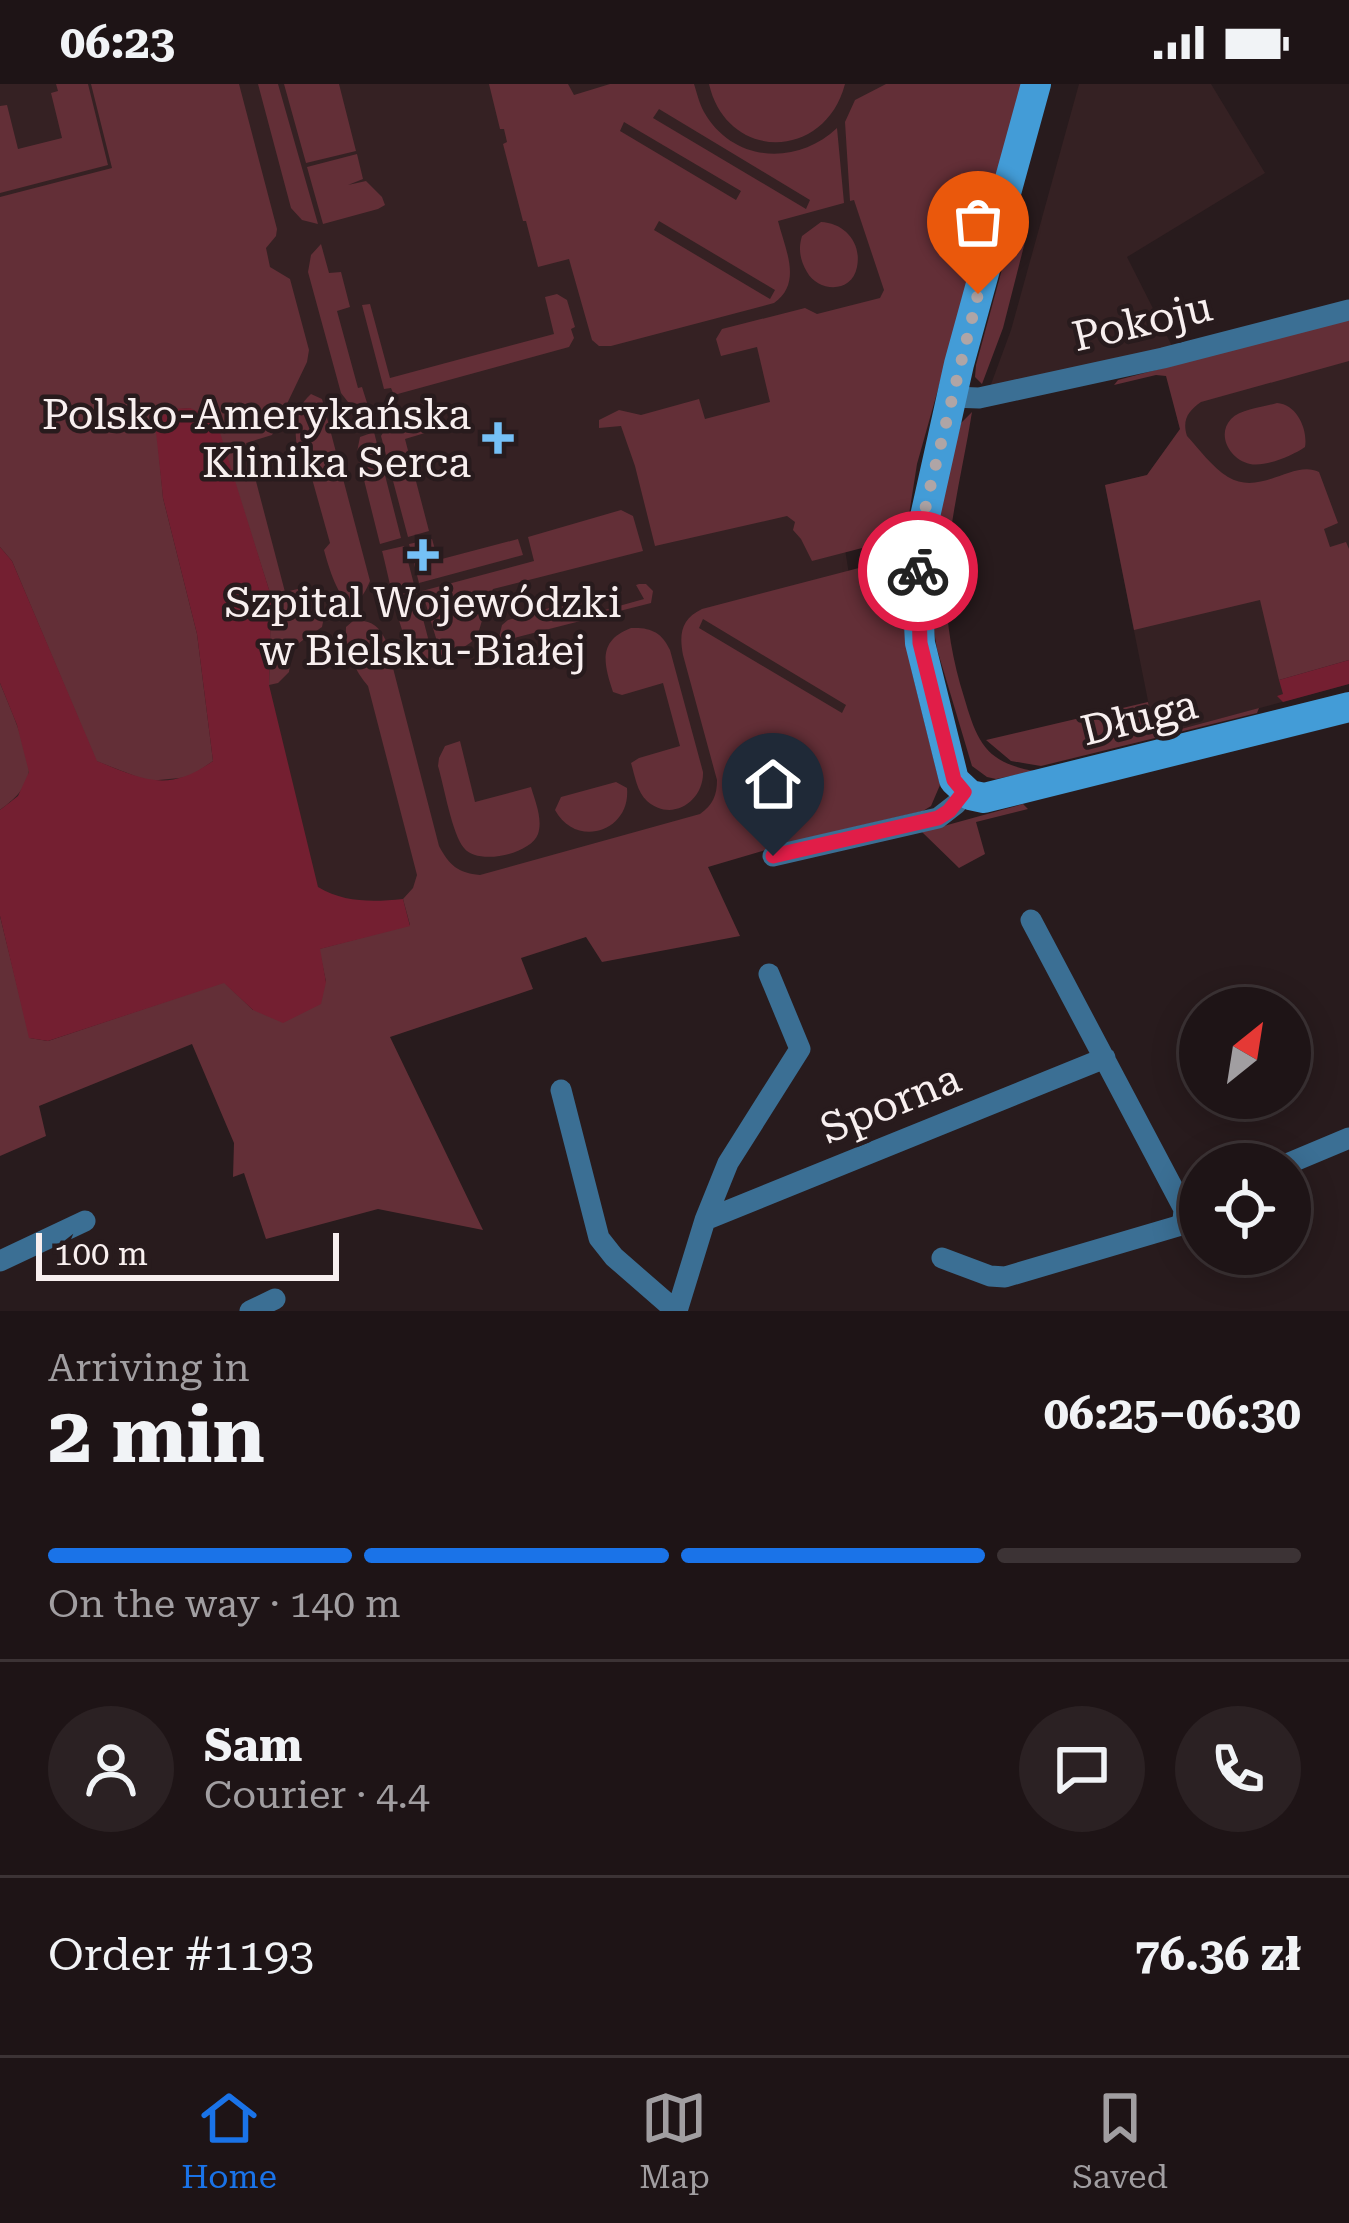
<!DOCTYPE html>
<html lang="en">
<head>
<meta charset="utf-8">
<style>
	:root { --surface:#1e1416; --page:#2b2123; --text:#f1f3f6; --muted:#a19ea1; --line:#3c3335; --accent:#1a73e8 }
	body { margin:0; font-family:"Roboto Serif",serif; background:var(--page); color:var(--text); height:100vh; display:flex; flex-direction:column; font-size:45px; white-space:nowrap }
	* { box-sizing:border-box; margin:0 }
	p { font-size:39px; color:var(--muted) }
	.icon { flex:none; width:66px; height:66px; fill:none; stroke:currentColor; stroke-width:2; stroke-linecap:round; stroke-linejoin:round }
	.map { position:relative; height:1227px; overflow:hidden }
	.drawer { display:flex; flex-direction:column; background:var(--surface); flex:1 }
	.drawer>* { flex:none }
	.needle { width:78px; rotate:30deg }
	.tools { position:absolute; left:1179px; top:903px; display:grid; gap:24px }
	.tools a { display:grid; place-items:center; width:132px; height:132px; border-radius:50%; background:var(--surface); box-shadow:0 6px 30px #0003,0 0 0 3px var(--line); font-size:60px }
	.scale { position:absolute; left:36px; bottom:30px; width:303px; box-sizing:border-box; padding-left:12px; border:6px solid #f8efef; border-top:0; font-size:33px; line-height:42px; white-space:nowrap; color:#f8efef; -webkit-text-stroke:9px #281b1d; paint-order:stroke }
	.pin { position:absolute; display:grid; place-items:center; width:102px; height:102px; color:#fff; margin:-123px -51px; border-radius:50% 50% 50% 0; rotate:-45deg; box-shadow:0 0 12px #0007 }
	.pin .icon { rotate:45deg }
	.courier { position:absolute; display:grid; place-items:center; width:120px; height:120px; margin:-60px; border:9px solid #e11d48; border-radius:50%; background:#fff; color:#222; box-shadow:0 3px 15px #0007 }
	.headline em { font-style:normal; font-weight:700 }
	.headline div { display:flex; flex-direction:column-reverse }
	.headline { display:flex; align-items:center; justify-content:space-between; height:204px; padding:0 48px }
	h1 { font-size:78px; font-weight:700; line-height:90px }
	.bar { display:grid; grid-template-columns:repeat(4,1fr); gap:18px 12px; align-content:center; height:144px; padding:0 48px }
	.bar i { height:15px; border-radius:9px; background:var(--line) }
	.bar .active { background:var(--accent) }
	.bar p { grid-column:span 4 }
	.line { display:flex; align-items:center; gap:30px; padding:0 48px; border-top:3px solid var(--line) }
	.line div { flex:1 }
	.round { display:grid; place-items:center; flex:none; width:126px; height:126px; border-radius:63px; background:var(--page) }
	.status { display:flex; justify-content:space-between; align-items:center; height:84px; padding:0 60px; background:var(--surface); direction:ltr }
	.status svg { height:33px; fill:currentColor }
	.dock { display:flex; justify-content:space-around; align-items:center; height:168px; border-top:3px solid var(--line); background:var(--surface); font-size:33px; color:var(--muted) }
	.dock a { display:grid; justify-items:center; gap:6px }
	.dock .active { color:var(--accent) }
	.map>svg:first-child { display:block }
	.built { fill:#352123 }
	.green { fill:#632f37; fill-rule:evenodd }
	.forest { fill:#741f31 }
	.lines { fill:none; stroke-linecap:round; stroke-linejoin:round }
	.street { stroke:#3b6f94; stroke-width:21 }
	.secondary { stroke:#439cd7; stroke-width:30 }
	.done { stroke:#afa5a6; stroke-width:12; stroke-dasharray:0 21.6 }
	.route { stroke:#e11d48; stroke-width:15 }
	.poi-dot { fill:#75c0f6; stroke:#281b1d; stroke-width:4.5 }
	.labels { text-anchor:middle; stroke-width:9; stroke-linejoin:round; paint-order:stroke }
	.street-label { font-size:42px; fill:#f8efef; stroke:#281b1d }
	.poi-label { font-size:42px; fill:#f8efef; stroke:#281b1d; text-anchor:end }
</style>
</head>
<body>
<div class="status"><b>06:23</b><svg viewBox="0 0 49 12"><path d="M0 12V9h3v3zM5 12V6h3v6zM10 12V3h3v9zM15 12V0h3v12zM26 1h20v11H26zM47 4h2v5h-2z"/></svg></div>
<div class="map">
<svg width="1349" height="1227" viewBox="0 0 1349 1227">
	<rect width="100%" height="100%" fill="#281b1d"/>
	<path class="built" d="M0,0h988l-143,465 25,160 33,87 -869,234 -34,-154z
		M1079,0h132l54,89 -138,84 45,89 -182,41 21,-57z
		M1349,242v358l-194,52 -50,-251 42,-10 33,-45 -13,-55z"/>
	<path class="green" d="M56,0h32l20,81 -108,28v-87l7,-1 11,44 44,-11 -11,-45 7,-2z
		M91,0h148l38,145 -1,7 -10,12 4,19 20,12 19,71 -2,12 -35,73 -26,8 39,149 21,-5 6,3 12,27 -2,10c-24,18 -29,13 -33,45l-11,11 -9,2 2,-89 -28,-87 -53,-101 -20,2 -14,12 7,76 34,136 16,127 -23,16 -42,4 -52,-20 -84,-200 -12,-14v-350l112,-29z
		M258,0h20l40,140 -16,-4 -11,-12z
		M284,0h55l17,67 -50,12z
		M489,0h79l6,11 36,-11h84c3,9 5,19 10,28 29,51 93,54 133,16l7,75 -66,18c7,28 25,62 -4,82l-163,43h-12l-7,-6 -23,-81 -31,8 -12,-46h-3l-20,-77 4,-2 -3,-13h-4zM659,25l151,91 -4,9 -153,-91zM624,38l117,69 -5,9 -116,-69zM659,137l116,69 -5,9 -116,-69z
		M709,0h136c-20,77 -118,78 -136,0z
		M886,0h138l-107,380 -9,57 -5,7 -11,9 -26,10 -54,14 -11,-22 -8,-9 2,-8 -8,-6 -132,30 -20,-80 -14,-40 -22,2v-8l20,-10 22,5 58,-16 6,20 65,-17 -13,-55 -36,9 -5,-17 6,-10 83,-21 12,6 63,-16 4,-8 -30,-90 -4,1 -5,-79 10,-22z
		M357,70l6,25 -15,6 18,-4 16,16 3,8 -7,4 -55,15 -16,-57z
		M821,138c23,1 41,20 36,45 -5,27 -39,25 -50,5 -7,-12 -9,-23 -5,-36z
		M1028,146l-25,98 -21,56 -7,-7 1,-12 32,-118 6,-10z
		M321,160l8,29 12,-1 9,35 -13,4 21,77 4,-1 6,19 -20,-4 -7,-9 -33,-121 3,-17z
		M557,210l10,6 8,27 -4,2 3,9 -5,9 -175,48 -3,-7 -7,1 -22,-84 8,-1 20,74 164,-44 -9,-37z
		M1349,235v42l-148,41c-13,9 -19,18 -14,34 12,13 25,31 41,41 33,20 65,-18 91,-5l19,51 -14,6 6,18 16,-5 3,7v111l-70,20 -19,-80 -126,30 -29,-145 42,-10 33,-46 -14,-53 -10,-1 -42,10 4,-5z
		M311,310l11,5 48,182c-22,54 -40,-9 -46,-31l6,-7 -26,-93 -7,-3c-3,-20 -2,-39 14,-53z
		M1277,319c20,1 31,27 28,44 -13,9 -39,20 -55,17 -20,-4 -34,-29 -19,-45 10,-10 33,-12 46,-16z
		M972,328c-9,57 -25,117 -26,175 0,37 7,75 18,110 13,44 21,66 71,74l-39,8 -9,-2 -15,-11 -35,-117 -5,-30v-32l1,-36 7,-44 21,-84z
		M423,333l12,13 -30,9 24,92 -21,6 -27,-101 4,-7z
		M374,348l27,106 -21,6 -23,-92 3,-15z
		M621,426l12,6 10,35 -150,38c-19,39 -3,54 -52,66l-19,-64 112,-30 -6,-24z
		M432,455l6,21 80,-21 5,16 -104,28 -10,-39z
		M404,462l30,115c-8,0 -12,0 -19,-5 -14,-12 -27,-84 -33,-105z
		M878,479l16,8 8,14 1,36 8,47 29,117 -9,21 -8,5 -120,28 -95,28 32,69 -138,26 -16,-25 -65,21 12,31 -143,48 93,193 -105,-21 -112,30 -22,-66 -11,4 1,-34 -42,-99 -153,62 7,30 -46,20v-240l30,122 18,3 176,-59 29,28 73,-28 -7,-33 91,-24 -7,-26 10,-11 4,-13 -49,-189c-14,-16 -23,-37 -22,-59l7,-6c17,-2 26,4 33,20l53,205c10,19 19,27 41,29l220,-61c13,-9 17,-19 17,-34l-34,-125c-4,-21 -2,-36 19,-46zM703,535l143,86 -4,8 -143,-85z
		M639,500h7l7,7 -2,12 -149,38 -3,-4 3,-12 6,-5 55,-16 13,14 68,-19 -8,-14z
		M631,544c19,-1 31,4 39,22l33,122c1,29 -31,51 -56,29 -10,-9 -12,-25 -16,-38l8,-5 41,-12 -17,-63 -41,12 -9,-3c-9,-28 -16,-51 18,-64z
		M0,599c8,20 29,67 29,87 -1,18 -16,30 -29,40z
		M1148,618l7,34 104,-28 -2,5 -216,53 -30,-5 -25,-21z
		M460,657l15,61 56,-15c4,14 12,32 7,47 -7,20 -60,32 -74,14 -12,-14 -20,-62 -26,-82l1,-8 6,-12z
		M616,698l11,6c4,44 -51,61 -72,22l6,-13z
		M1023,720l5,5 -52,13 9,32 -26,14 -37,-36z"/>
	<path class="forest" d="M190,324l26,12 55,176 -2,89 49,202c27,16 55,15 85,12l7,27 -90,23 6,33 -5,22 -38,19 -30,-13 -29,-27 -176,58 -19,-3 -29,-122v-106l18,-14 11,-24 -12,-47 -17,-42v-136l12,14 85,200c47,19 71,32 116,0l-16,-127 -34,-136 -8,-76 16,-13z
		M1349,576v24l-66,18 -6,-6 6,-2 -4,-14z"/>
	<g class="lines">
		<path class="street" d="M951,313l28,1 184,-40 186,-48
			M773,772l165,-38 18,-14 9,-12
			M1031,836l153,289
			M561,1006l38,148 15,19 62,54
			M1287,1080l62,-26
			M705,1136l400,-162
			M942,1174l48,18 15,1 173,-51 5,-5 1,-12 16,-9
			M0,1177l85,-40
			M250,1227l25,-12
			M677,1227l28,-91 23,-57 72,-114 -31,-75"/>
		<path class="secondary" d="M1036,0l-77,280 -39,175 -3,50 3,54 34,137 16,15 14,3 365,-91"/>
	</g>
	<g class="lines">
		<path class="done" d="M918,487l8,-67 52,-210"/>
		<path class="route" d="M773,772l165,-38 11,-7 15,-19 -10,-12 -34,-137 -2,-72"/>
	</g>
	<g class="poi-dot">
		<path d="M492 336h12v12h12v12h-12v12h-12v-12h-12v-12h12z"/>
		<path d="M417 453h12v12h12v12h-12v12h-12v-12h-12v-12h12z"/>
	</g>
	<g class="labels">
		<g class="street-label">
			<text transform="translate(1142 237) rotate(-13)" y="15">Pokoju</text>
			<text transform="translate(1139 633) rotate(-14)" y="15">Długa</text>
			<text transform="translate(890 1019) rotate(-22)" y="15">Sporna</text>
		</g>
		<g class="poi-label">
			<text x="471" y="345">Polsko-Amerykańska<tspan x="471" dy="48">Klinika Serca</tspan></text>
			<text x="423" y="533" text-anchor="middle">Szpital Wojewódzki<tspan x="423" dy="48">w Bielsku-Białej</tspan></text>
		</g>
	</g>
</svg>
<div class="tools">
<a><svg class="needle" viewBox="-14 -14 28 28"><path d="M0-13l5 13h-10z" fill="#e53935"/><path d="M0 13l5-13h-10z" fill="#a19ea1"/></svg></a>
<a><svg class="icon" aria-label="locate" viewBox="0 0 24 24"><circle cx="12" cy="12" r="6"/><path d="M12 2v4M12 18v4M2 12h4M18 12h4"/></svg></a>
</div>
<div class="scale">100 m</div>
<div class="pin" style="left:978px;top:210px;background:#ea580c"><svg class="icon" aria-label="bag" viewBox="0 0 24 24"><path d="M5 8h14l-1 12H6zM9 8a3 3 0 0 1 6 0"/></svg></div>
<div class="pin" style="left:773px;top:772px;background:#1f2937"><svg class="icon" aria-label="home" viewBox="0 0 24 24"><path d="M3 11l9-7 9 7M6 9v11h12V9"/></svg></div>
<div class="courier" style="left:918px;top:487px"><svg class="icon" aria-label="bike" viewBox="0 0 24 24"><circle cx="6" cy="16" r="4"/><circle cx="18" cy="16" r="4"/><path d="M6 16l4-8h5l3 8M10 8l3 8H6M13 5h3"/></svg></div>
</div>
<section class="drawer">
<div class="headline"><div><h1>2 min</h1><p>Arriving in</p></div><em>06:25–06:30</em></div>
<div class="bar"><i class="active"></i><i class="active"></i><i class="active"></i><i></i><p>On the way · 140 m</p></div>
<div class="line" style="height:216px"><a class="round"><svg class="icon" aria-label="person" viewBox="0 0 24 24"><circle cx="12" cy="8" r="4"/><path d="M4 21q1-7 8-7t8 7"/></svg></a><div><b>Sam</b><p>Courier · 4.4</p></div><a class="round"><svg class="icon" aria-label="chat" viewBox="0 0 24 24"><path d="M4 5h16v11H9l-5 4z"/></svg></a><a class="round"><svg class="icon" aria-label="phone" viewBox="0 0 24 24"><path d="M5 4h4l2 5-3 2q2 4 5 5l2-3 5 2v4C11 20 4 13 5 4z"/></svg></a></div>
<div class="line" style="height:156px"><div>Order #1193</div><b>76.36 zł</b></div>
</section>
<nav class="dock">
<a class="active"><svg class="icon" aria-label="home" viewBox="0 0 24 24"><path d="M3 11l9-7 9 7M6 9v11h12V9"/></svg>Home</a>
<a><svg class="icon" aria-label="map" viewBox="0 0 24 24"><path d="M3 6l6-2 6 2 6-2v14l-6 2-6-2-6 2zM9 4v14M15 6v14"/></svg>Map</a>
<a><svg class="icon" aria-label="saved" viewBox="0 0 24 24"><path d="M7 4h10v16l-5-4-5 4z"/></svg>Saved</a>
</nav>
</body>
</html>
